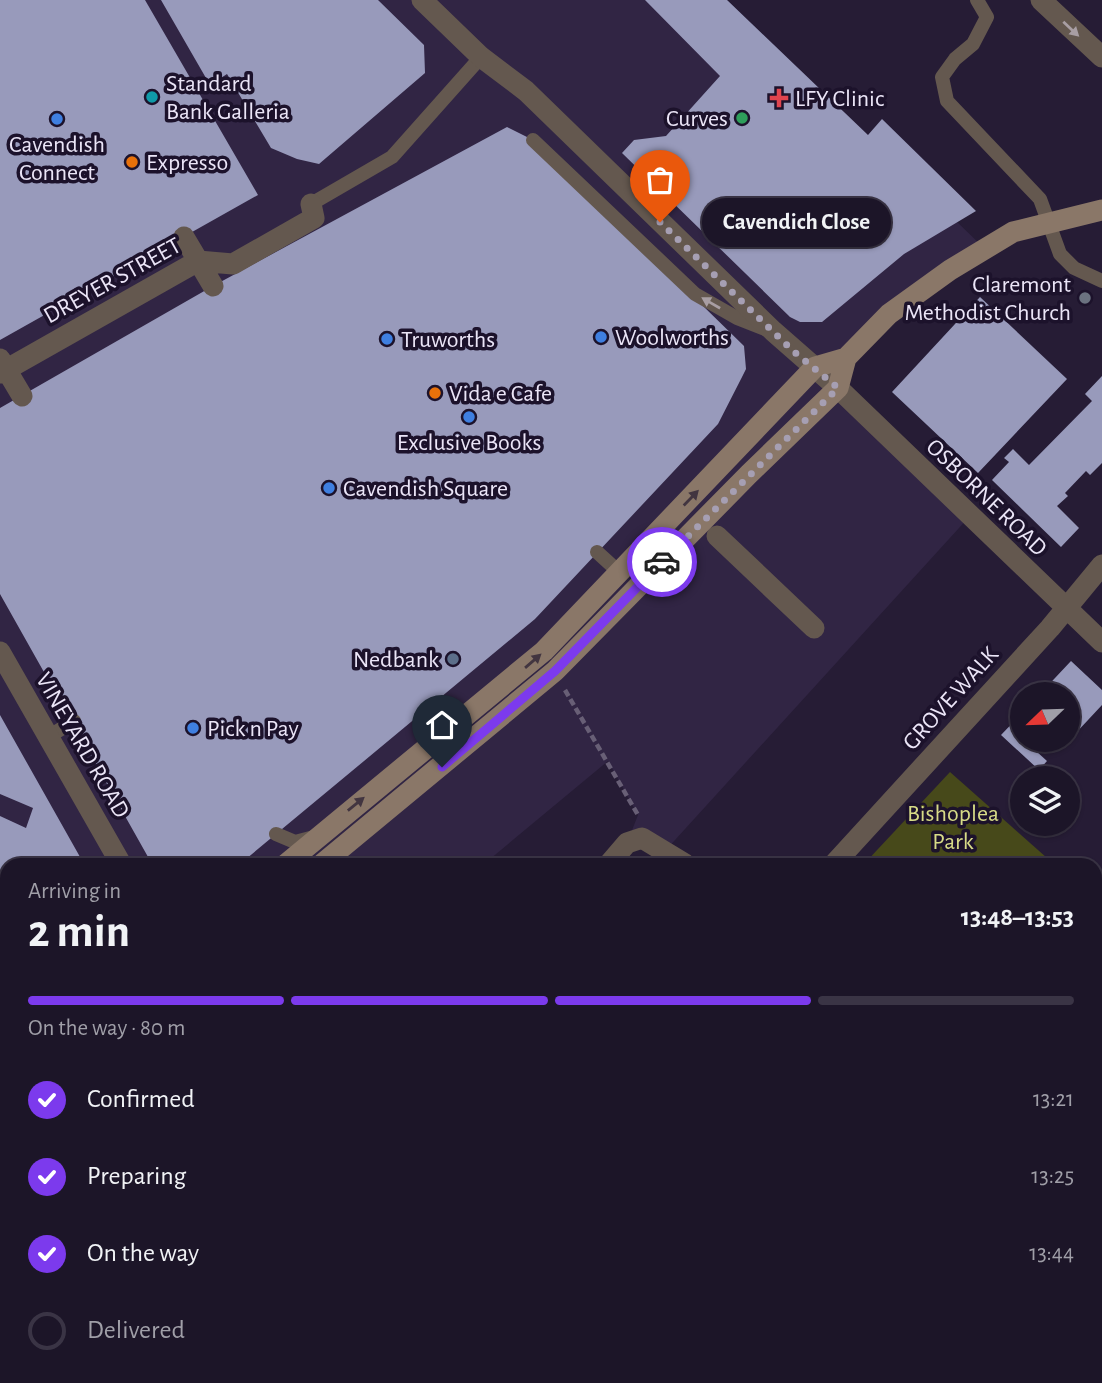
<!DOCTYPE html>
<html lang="en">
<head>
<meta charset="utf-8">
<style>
	:root { --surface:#1c1528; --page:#292234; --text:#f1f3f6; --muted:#a09fa8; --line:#3a3445; --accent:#7c3aed }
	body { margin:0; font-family:"Alegreya Sans",sans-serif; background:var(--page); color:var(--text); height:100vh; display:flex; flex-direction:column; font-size:26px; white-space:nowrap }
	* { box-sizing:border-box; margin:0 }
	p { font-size:23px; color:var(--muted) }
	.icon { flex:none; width:38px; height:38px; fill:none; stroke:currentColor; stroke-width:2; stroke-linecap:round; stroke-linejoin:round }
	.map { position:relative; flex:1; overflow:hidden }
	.panel { position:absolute; left:0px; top:858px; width:1102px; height:527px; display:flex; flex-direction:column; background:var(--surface); border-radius:21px 21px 0 0; box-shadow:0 2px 5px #0004,0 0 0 2px var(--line) }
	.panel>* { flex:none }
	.needle { width:46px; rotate:247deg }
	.buttons { position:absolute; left:1010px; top:682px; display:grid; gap:14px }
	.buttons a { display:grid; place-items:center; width:70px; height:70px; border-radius:50%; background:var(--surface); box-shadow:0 2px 5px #0004,0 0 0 2px var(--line); font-size:35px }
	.pin { position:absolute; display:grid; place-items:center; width:60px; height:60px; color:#fff; margin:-72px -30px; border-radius:50% 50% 50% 0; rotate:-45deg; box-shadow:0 0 7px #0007 }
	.pin .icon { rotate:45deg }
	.courier { position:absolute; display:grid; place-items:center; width:70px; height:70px; margin:-35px; border:5px solid #7c3aed; border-radius:50%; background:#fff; color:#222; box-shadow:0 2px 9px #0007 }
	.bubble { position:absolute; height:49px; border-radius:24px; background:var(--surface); box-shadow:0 2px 5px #0004,0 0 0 2px var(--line); font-size:23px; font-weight:600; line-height:49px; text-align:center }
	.head em { font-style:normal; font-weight:600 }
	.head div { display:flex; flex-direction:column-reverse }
	.head { display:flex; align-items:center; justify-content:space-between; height:119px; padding:0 28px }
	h1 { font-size:46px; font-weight:600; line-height:52px }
	.bar { display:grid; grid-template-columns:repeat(4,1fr); gap:10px 7px; align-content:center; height:84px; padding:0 28px }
	.bar i { height:9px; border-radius:5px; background:var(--line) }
	.bar .active { background:var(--accent) }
	.bar p { grid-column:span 4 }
	ol { padding:0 28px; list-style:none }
	li { display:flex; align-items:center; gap:21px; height:77px }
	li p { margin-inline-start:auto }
	li .icon { padding:7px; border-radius:50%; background:var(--accent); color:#fff; stroke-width:4 }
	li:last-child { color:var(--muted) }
	li i { width:38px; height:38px; border:4px solid var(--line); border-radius:50% }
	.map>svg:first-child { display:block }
	.built { fill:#312544 }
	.green { fill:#47491a }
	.building { fill:#989abb }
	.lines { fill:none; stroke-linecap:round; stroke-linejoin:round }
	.path { stroke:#685f76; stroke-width:4.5; stroke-dasharray:7 3.5; stroke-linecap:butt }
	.lane { stroke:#64584f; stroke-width:14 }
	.street { stroke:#64584f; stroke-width:21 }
	.secondary { stroke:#8a7768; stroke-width:21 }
	.oneway { fill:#a89ea3 }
	.oneway2 { fill:#423540 }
	.done { stroke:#a69fb3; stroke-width:7; stroke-dasharray:0 12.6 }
	.route { stroke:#7c3aed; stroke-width:9 }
	.culture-dot { fill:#0f9aa8; stroke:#1c122b; stroke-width:2.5 }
	.health-dot { fill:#e0444e; stroke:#1c122b; stroke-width:2.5 }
	.leisure-dot { fill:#2e9e5b; stroke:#1c122b; stroke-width:2.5 }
	.shop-dot { fill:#3f7fe0; stroke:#1c122b; stroke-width:2.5 }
	.food-dot { fill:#e8710a; stroke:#1c122b; stroke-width:2.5 }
	.worship-dot { fill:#6b7280; stroke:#1c122b; stroke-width:2.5 }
	.service-dot { fill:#5c6f8a; stroke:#1c122b; stroke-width:2.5 }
	.labels { text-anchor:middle; stroke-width:7; stroke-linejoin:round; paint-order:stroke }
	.poi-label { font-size:24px; fill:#ebe5f7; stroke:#1c122b; text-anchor:start }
	.street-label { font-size:24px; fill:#ebe5f7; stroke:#1c122b }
	.park-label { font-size:24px; fill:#d7db87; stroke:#1c122b }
</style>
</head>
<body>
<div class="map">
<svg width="1102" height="1383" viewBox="0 0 1102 1383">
	<rect width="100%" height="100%" fill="#261c35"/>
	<path class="built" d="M0,0h727l257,248 -95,66 -51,74 131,129 -304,334 -38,-8 11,-28 -30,-54 -124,103h-477v513l4,6h-11z
		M139,1377h576l8,6h-582z"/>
	<path class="green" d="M950,772l97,86 -5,6h-178z"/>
	<path class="building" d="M0,0h145l113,195 -258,145z
		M161,0h217l46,45 1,28 -106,91 -22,-5 -26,-11 -44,-74 -17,11z
		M645,0h82l141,135 14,-16 94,92 -72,43 -82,68h-22l-10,-5 -168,-164 12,-13 32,-4 54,-60z
		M507,127l26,13 211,206 2,23 -5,10 -23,45 -183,195 -295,245h-75l-2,-4 -11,4 -152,-270v-186l213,-122z
		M980,297l87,82 -89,94 -86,-81z
		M1102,376v87l-12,12 -4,-4 -21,22 3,3 -11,10 22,22 -18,19 -69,-67 17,-18 -5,-4 9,-9 16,16 63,-64 -7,-7z
		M1071,661l31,29v15l-28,30 -6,-6v-34h-29z
		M1022,713v27h24l-10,11 11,10 -8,9 -38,-35z
		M0,715l84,149h-77v254l-7,-3v-197l6,-14 -6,-7v-81l26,12 7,-20 -33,-14z
		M189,1377h45l3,6h-45z
		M545,1377h34l-4,6 -11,-4 -2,4h-9z
		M617,1377h61l-4,6h-60z"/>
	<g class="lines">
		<path class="path" d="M565,690l73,125"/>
		<path class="lane" d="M977,0l10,17 -14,27 -18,15 -13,18 5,24 93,98 20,55 14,14 28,13
			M533,140l162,154 42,24 28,11
			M311,204l81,-47 89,-100
			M597,552l23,21
			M48,737l26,-16
			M276,834l19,8 19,-5
			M275,1379l2,4"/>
		<path class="street" d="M422,0l59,57 45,34 247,240 65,57 264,254
			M1041,0l61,57
			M184,237l29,49
			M0,359l22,37
			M0,373l198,-112 35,3 81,-46 -3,-14
			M717,536l97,92
			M0,652l121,212
			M609,864l18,-21 15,-5 43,26
			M834,864l216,-236 52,-63
			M1096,1049l6,-8
			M1096,1135l6,5
			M139,1377l2,6
			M595,1383l4,-6
			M822,1383l5,-6"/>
		<path class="secondary" d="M286,864l258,-213 271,-284 31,-9
			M322,864l233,-193 194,-197 89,-86 8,-30 43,-44 61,-44 63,-38 89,-22
			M0,1151l7,3
			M474,1377l11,6
			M11,1383l4,-6"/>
	</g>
	<defs><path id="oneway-solid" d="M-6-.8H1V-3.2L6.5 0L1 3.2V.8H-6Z" transform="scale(1.75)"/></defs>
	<g class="oneway">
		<use href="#oneway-solid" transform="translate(1071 29) rotate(43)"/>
		<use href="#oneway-solid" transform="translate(711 303) rotate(-150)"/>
	</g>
	<g class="oneway2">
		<use href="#oneway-solid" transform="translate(691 498) rotate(-46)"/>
		<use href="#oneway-solid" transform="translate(533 661) rotate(-41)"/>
		<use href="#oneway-solid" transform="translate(356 804) rotate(-39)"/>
	</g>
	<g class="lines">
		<path class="done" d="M660,222l133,129 45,37 -176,174"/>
		<path class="route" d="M442,767l113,-96 107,-109"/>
	</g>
	<circle class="culture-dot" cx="152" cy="97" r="7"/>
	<path class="health-dot" d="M775.5 87.5h7v7h7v7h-7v7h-7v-7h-7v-7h7z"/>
	<circle class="leisure-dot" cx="742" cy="118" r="7"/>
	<g class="shop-dot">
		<circle cx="57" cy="119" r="7"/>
		<circle cx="601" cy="337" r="7"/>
		<circle cx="387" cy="339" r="7"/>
		<circle cx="469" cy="417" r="7"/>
		<circle cx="329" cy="488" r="7"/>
		<circle cx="193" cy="728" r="7"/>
	</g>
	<g class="food-dot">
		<circle cx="132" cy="162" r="7"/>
		<circle cx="435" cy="393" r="7"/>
	</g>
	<circle class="worship-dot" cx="1085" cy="298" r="7"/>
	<circle class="service-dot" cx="453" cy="659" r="7"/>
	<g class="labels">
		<g class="poi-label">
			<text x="166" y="91">Standard<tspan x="166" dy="28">Bank Galleria</tspan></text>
			<text x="795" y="106">LFY Clinic</text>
			<text x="728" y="126" text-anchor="end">Curves</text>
			<text x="57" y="152" text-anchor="middle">Cavendish<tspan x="57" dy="28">Connect</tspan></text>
			<text x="146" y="170">Expresso</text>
			<text x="1071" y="292" text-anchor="end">Claremont<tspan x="1071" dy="28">Methodist Church</tspan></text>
			<text x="615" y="345">Woolworths</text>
			<text x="401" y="347">Truworths</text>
			<text x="449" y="401">Vida e Cafe</text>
			<text x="469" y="450" text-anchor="middle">Exclusive Books</text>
			<text x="343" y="496">Cavendish Square</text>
			<text x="439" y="667" text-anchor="end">Nedbank</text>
			<text x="207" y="736">Pick n Pay</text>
		</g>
		<g class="street-label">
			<text transform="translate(112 280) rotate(-29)" y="8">DREYER STREET</text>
			<text transform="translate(987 497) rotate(44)" y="8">OSBORNE ROAD</text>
			<text transform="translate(950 698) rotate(-48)" y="8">GROVE WALK</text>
			<text transform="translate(83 745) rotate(60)" y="8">VINEYARD ROAD</text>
		</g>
		<g class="park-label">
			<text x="953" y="821">Bishoplea<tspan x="953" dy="28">Park</tspan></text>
		</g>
	</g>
</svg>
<div class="buttons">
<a><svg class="needle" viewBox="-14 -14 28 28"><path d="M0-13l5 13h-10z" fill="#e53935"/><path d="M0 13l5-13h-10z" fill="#a09fa8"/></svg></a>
<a><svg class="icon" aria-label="layers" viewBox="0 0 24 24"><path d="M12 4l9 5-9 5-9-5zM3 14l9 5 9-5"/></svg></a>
</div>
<div class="pin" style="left:660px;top:222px;background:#ea580c"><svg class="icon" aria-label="bag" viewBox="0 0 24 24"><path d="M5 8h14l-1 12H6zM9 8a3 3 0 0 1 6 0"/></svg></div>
<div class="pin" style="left:442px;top:767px;background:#1f2937"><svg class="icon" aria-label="home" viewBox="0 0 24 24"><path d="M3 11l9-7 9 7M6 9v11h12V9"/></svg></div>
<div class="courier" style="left:662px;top:562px"><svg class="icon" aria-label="car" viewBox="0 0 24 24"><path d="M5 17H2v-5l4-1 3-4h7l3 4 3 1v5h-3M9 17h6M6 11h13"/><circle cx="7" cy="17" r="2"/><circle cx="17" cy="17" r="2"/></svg></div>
<div class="bubble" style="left:702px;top:198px;width:189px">Cavendich Close</div>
<section class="panel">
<div class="head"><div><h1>2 min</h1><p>Arriving in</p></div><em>13:48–13:53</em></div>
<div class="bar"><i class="active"></i><i class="active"></i><i class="active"></i><i></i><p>On the way · 80 m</p></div>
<ol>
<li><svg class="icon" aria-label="check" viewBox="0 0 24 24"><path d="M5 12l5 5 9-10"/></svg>Confirmed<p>13:21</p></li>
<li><svg class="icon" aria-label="check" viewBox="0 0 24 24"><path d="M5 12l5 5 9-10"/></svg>Preparing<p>13:25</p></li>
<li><svg class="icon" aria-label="check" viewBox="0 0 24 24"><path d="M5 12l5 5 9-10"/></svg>On the way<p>13:44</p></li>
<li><i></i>Delivered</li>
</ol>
</section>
</div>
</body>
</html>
